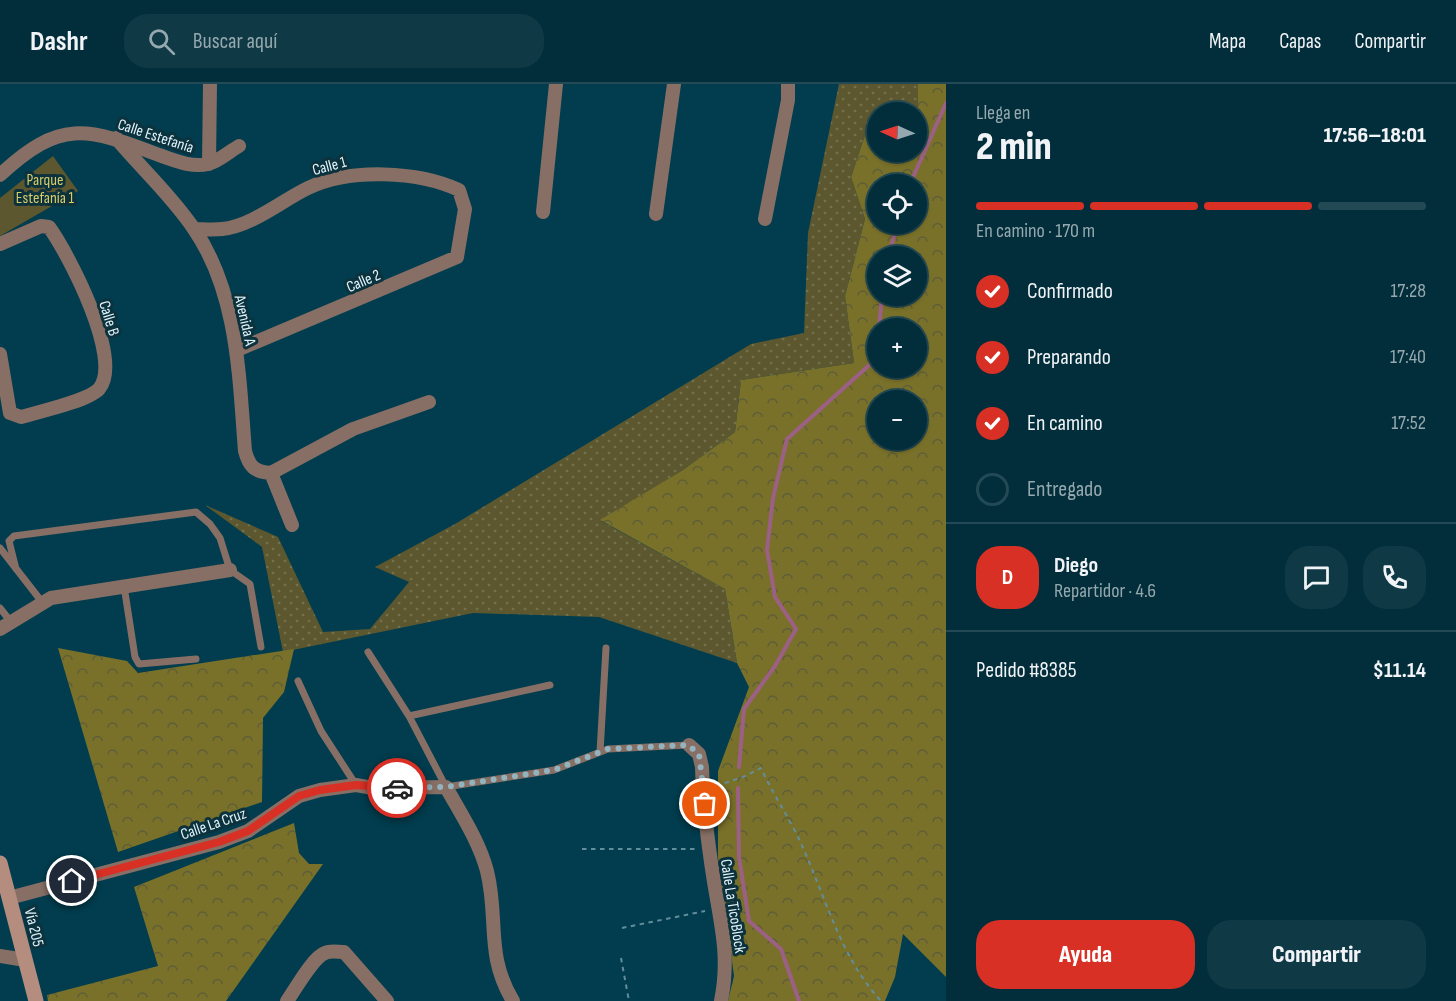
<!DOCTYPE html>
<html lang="es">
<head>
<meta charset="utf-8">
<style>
	:root { --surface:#012e3a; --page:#0f3a45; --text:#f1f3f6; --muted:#96a8af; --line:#234a54; --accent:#d93025 }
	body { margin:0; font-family:"Sofia Sans Condensed",sans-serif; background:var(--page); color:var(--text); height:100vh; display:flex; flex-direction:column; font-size:22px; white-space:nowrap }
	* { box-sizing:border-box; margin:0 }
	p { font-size:20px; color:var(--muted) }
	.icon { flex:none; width:33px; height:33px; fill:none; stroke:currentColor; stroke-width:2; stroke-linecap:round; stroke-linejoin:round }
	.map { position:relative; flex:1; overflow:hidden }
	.sheet { display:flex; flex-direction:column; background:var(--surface); width:510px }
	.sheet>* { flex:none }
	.needle { width:39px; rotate:273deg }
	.buttons { position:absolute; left:867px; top:18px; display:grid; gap:12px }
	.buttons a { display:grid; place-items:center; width:60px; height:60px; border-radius:50%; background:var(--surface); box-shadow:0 2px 4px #0004,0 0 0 2px var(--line); font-size:30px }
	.pin { position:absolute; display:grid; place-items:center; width:51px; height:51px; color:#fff; margin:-26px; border:3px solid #fff; border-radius:50%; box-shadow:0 2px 6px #0007 }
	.courier { position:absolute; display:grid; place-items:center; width:60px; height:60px; margin:-30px; border:4px solid #d93025; border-radius:50%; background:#fff; color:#222; box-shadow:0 2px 8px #0007 }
	.headline em { font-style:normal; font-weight:800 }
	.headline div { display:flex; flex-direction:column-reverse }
	.headline { display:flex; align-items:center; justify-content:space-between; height:102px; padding:0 30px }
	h1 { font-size:39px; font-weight:800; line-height:45px }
	.bar { display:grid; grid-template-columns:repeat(4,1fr); gap:9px 6px; align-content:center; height:72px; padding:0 30px }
	.bar i { height:8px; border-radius:4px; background:var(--line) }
	.bar .active { background:var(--accent) }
	.bar p { grid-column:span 4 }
	.line { display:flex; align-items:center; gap:15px; padding:0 30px; border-top:2px solid var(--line) }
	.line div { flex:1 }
	.round { display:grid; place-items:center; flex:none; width:63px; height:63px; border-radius:24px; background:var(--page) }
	ol { padding:0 30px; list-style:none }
	li { display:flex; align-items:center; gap:18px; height:66px }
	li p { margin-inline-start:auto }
	li .icon { padding:6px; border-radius:50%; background:var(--accent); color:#fff; stroke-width:4 }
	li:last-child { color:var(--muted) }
	li i { width:33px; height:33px; border:3px solid var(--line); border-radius:50% }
	.action { display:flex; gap:12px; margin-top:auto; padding:12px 30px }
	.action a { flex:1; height:69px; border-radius:24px; background:var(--accent); color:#fff; font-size:24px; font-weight:800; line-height:69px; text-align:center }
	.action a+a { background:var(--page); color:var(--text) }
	header { display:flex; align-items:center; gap:36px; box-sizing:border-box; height:84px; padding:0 30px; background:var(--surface); border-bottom:2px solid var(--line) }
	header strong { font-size:28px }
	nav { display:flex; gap:33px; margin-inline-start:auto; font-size:21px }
	.search { width:420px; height:54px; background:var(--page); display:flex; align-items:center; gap:15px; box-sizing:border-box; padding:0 21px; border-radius:24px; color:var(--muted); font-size:22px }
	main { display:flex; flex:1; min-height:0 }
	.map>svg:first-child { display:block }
	.grass { fill:url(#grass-dots) }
	.forest { fill:url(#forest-crowns); fill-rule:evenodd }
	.park { fill:#5c572e }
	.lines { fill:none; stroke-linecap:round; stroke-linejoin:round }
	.stream { stroke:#9c6085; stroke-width:4 }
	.path { stroke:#638d9a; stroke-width:2; stroke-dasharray:4.5 4.5; stroke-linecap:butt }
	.lane { stroke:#876f65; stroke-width:7 }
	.street { stroke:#876f65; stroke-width:14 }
	.secondary { stroke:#b48d7e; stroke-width:15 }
	.done { stroke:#93b4bf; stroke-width:6; stroke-dasharray:0 10.8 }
	.route { stroke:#d93025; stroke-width:8 }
	.labels { text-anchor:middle; stroke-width:6; stroke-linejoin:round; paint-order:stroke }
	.street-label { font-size:16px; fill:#e1f4fc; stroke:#0c323d }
	.park-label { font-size:16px; fill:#d8cc68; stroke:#0c323d }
</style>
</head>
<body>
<header>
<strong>Dashr</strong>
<div class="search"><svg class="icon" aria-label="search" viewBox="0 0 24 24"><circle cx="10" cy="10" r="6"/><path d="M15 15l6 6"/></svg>Buscar aquí</div>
<nav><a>Mapa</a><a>Capas</a><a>Compartir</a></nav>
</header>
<main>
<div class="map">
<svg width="946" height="917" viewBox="0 0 946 917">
	<defs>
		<pattern id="grass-dots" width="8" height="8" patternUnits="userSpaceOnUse" patternTransform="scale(1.5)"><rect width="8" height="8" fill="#5c572e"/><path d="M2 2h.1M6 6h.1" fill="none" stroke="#73704d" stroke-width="1.8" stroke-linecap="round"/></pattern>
		<pattern id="forest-crowns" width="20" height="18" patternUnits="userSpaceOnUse" patternTransform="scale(1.5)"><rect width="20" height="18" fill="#797129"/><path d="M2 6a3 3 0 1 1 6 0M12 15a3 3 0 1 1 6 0" fill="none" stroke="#5e5d3a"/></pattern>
	</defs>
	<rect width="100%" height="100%" fill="#013d4e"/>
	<path class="grass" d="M839,0h79v25l-40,3 -1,6 -7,2 -19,57 14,42 -20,77 9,67 -113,17 -6,52 -52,38 -82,51 124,68 12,74 -138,-46 -126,-4 -190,39 -21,-105 -57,-42 73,32 45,95 47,-3 39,-47 -34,-15 80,-43 296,-180 53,-11 4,-100z"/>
	<path class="forest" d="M918,0h28v893l-43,-43 -8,43 -10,24h-157l6,-25 -16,-119v-86l31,-84 -12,-24 -12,-74 -125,-69 83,-50 52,-38 6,-52 113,-17 -9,-67 20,-77 -14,-42 19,-57 7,-2 1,34h38v-40h-13l15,-3zM878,100h38v40h-38zM878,172h38v40h-38zM878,244h38v40h-38zM878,316h38v40h-38z
		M58,564l69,13 11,12 156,-24 -10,43 -21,26 -1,84 -144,50z
		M294,739l5,30 10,11h14l-97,137h-178l-1,-6 111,-29 -24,-79z"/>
	<path class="park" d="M53,72l25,35 -78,45v-38z"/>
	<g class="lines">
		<path class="stream" d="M910,100l36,-81
			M888,172l10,-32
			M879,244l3,-32
			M739,683l5,-58 31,-43 21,-37 -21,-32 -8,-47 6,-52 14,-59 89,-80 2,-18
			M738,704l1,69 10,64 32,28 18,52"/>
		<path class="path" d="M716,702l27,-9 18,-9c11,24 25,45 37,69 26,54 41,119 83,164
			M582,765h115
			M622,844l83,-17
			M621,874l8,43"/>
		<path class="lane" d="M0,464l42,54
			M16,485l-7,-28 5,-5 182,-24 14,12 10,14 10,32 20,14 11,63
			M124,502l11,71 4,7 57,-5
			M0,524l11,14
			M368,568l41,64 37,71 108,-17 54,-21 81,-4
			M298,597l23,50 35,54
			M409,632l141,-31
			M600,668l6,-104"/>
		<path class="street" d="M116,54c25,30 56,58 78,91 44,64 45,147 51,222 4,15 9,21 26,22l21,52
			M209,80l1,-80
			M0,91c60,-56 86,-48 159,-20 15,5 32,13 49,9 10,-2 22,-13 31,-18
			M543,128l13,-128
			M656,130l18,-130
			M765,135l23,-119v-16
			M194,145c9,0 19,1 28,0 30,-3 59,-28 86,-41 42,-20 110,-17 151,2l6,19 -8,48 -220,93
			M0,160l41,-18 8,1c19,26 75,133 50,162 -11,12 -61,23 -78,28l-11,-4 -10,-59
			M271,389l82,-44 76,-27
			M0,545l51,-31 179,-28
			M689,661l10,9 3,13c1,38 6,77 12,115 7,43 16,75 7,119
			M9,814l210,-56 29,-11 51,-35 21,-6 36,-5 17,3 73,-1c15,27 33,54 41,84 12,48 -2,84 26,130
			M0,872l25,4
			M287,917c8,-11 26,-44 38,-48 6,-3 13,-1 19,-1l43,49"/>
		<path class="secondary" d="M0,779l36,138"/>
	</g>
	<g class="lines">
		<path class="done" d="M397,704l49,-1 108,-17 54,-21 80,-4 11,9 6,50"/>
		<path class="route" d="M72,797l147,-39 29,-11 51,-35 21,-6 36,-5 41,3"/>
	</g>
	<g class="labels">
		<g class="street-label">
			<text transform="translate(156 51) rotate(18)" y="6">Calle Estefanía</text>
			<text transform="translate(329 81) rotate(-15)" y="6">Calle 1</text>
			<text transform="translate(363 196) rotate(-23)" y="6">Calle 2</text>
			<text transform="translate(110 234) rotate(73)" y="6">Calle B</text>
			<text transform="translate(246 236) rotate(77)" y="6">Avenida A</text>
			<text transform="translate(213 739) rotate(-19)" y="6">Calle La Cruz</text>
			<text transform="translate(734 822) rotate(81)" y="6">Calle La TicoBlock</text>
			<text transform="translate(35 843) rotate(76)" y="6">Vía 205</text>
		</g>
		<g class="park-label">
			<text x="45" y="101">Parque<tspan x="45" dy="18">Estefanía 1</tspan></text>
		</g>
	</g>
</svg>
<div class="buttons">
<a><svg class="needle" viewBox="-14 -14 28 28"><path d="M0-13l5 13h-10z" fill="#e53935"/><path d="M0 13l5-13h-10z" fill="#96a8af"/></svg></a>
<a><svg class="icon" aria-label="locate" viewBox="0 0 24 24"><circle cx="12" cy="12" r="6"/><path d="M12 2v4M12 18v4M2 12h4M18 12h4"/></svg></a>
<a><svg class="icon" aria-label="layers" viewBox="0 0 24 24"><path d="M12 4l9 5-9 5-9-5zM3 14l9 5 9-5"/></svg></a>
<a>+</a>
<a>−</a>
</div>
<div class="pin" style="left:705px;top:720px;background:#ea580c"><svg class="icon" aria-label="bag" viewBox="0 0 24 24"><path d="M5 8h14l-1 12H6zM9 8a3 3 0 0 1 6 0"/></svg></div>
<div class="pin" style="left:72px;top:797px;background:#1f2937"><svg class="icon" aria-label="home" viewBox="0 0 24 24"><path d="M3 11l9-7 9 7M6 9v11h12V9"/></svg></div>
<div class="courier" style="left:397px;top:704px"><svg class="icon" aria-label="car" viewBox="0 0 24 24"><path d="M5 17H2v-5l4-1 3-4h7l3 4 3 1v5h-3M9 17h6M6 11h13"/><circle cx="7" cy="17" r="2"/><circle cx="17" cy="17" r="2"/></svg></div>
</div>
<section class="sheet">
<div class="headline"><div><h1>2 min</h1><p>Llega en</p></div><em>17:56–18:01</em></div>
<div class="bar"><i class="active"></i><i class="active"></i><i class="active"></i><i></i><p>En camino · 170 m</p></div>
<ol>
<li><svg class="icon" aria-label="check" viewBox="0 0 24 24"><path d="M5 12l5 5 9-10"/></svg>Confirmado<p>17:28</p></li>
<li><svg class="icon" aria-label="check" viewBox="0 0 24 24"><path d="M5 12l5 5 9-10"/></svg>Preparando<p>17:40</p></li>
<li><svg class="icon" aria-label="check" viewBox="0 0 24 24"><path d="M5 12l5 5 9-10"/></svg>En camino<p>17:52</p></li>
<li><i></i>Entregado</li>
</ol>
<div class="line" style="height:108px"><b class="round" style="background:var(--accent);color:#fff">D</b><div><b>Diego</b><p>Repartidor · 4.6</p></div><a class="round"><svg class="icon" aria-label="chat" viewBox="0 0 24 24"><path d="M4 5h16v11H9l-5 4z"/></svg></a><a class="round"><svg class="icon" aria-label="phone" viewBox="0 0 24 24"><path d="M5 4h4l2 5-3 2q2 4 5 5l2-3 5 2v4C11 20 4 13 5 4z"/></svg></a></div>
<div class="line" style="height:78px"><div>Pedido #8385</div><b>$11.14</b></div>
<div class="action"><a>Ayuda</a><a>Compartir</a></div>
</section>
</main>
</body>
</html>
